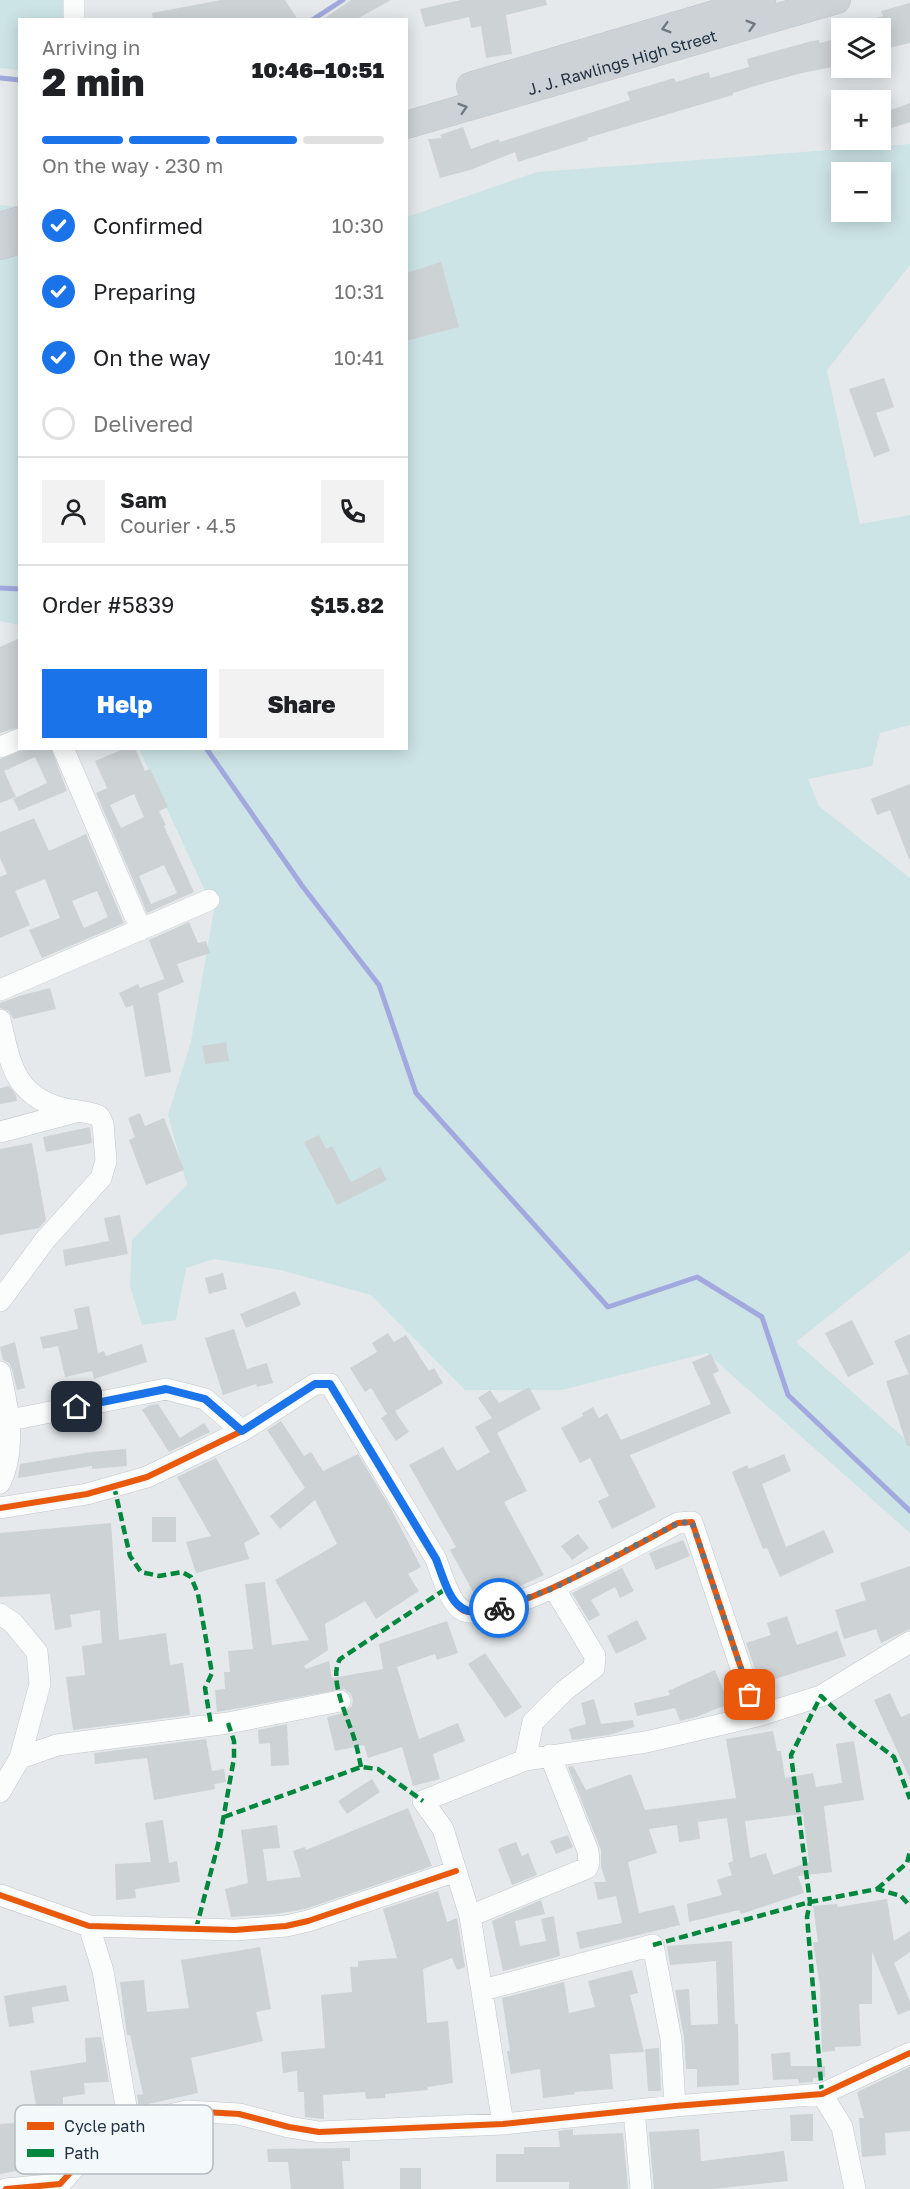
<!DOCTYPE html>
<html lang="en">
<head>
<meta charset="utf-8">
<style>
	:root { --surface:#fff; --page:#f2f2f2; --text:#202124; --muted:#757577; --line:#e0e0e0; --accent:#1a73e8 }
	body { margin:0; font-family:"Golos Text",sans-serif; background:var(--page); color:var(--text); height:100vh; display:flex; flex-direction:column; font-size:22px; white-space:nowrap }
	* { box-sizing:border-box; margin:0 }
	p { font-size:20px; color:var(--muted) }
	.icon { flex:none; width:33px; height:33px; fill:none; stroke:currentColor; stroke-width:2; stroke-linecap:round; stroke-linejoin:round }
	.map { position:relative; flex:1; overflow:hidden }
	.panel { position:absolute; left:18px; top:18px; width:390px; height:732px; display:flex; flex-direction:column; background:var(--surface); border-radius:0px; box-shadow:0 3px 15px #0003 }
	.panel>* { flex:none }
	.controls { position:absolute; left:831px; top:18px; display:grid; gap:12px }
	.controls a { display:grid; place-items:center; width:60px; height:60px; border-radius:0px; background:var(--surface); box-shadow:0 3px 15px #0003; font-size:30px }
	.pin { position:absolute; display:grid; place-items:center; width:51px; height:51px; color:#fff; margin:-26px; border-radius:12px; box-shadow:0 3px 9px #0006 }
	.courier { position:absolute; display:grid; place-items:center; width:60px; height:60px; margin:-30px; border:4px solid #1a73e8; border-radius:50%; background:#fff; color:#222; box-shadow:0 2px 8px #0007 }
	.summary em { font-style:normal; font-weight:800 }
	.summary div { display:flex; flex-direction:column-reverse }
	.summary { display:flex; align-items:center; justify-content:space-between; height:102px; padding:0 24px }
	h1 { font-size:39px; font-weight:800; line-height:45px }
	.bar { display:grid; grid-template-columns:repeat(4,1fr); gap:9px 6px; align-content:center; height:72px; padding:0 24px }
	.bar i { height:8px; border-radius:4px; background:var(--line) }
	.bar .selected { background:var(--accent) }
	.bar p { grid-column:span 4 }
	.line { display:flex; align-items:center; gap:15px; padding:0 24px; border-top:2px solid var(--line) }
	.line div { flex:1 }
	.round { display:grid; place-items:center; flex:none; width:63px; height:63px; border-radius:0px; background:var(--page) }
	ol { padding:0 24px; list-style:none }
	li { display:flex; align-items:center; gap:18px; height:66px }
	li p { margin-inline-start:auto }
	li .icon { padding:6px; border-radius:50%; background:var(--accent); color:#fff; stroke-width:4 }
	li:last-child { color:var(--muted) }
	li i { width:33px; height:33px; border:3px solid var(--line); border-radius:50% }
	.primary-button { display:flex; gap:12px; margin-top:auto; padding:12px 24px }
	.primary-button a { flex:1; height:69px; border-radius:0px; background:var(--accent); color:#fff; font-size:24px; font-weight:800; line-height:69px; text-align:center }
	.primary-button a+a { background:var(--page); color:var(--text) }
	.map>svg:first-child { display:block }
	.green { fill:#cde4e6; fill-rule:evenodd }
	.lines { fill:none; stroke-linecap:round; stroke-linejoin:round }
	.stream { stroke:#a2a9de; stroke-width:5 }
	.building { fill:#cdd2d4; fill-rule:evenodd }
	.minor-casing { stroke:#c4c7ca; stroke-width:22 }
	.major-casing { stroke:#c0c6cb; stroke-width:28 }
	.minor { stroke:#fbfcfc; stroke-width:21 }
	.major { stroke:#cdd2d7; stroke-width:27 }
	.quiet { stroke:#00873e; stroke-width:4.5; stroke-dasharray:9 4.5; stroke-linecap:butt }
	.cycleway-casing { stroke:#f3f8fa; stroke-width:10 }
	.cycleway { stroke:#e8590c; stroke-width:6 }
	.oneway { stroke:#6e7984 }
	.done { stroke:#65717c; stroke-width:6; stroke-dasharray:0 10.8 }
	.route { stroke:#1a73e8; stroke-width:8 }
	.labels { text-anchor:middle; stroke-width:4.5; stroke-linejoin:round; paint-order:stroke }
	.street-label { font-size:16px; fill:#203141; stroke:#f3f8fa }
	.key { fill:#f3f8fa; stroke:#b4bcc2; stroke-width:1.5 }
	.key-label { font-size:16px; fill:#203141 }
</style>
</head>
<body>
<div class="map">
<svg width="910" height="2189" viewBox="0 0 910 2189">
	<rect width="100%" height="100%" fill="#e5e9eb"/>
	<path class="green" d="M0,0h64l-1,19 -43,1 -1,50 -19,-2z
		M910,144v121l-83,105 33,154 50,-9v210l-30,8 -8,33 -64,13 11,27 91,72v373l-114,91 114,101v90l-203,-180 -145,37h-97l-94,-95 -91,-25 -66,-11 -28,9 -10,52 -34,5 -12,-39 2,-46 55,-55 -19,-70 23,-73 23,-132 -75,-161 267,-1 1,-531 130,-45zM842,172h38v40h-38z
		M0,205l20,2 -1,418 -19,-4z"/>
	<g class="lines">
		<path class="stream" d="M312,20l31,-20
			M0,78l20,2
			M0,588l20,1
			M206,748l97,139 76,98 37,108 192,214 89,-30 65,40 26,78 122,116"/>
	</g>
	<path class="building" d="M221,0h64l13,20h-145l-1,-7z
		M351,0h40l-36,20h-33z
		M461,0h85l1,5 -41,10 6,39 -26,4 -5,-32 -10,2 -2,-11 -44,10 -5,-18z
		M910,3v40l-30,7v-22h-26v-4l29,-8 -2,-5z
		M842,37v28l-40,8 -37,10 -32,10v2l-146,43 1,2 -70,22 -3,-10 -45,18 -30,8 -12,-39 14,-1 -2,-3 23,-8 8,22 28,-10 1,3 130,-42 -3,-8 47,-14 2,4 33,-10 1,6 39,-11 -2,-8 65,-18 7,-1 1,3z
		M910,103v19l-30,10v-18z
		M441,262l18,65 -53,14v-68z
		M884,378l10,29 -18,6 14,38 -16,6 -25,-68z
		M20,638v89l-20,6v-86z
		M28,748h23l16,43 -48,20 -6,-12 34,-16 -12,-26 -31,14 12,26 -16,6v-44z
		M126,748h9l10,23 5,-2 18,38 -9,4 7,14 -2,1 30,66 -47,21 -51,-120 11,-5 -12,-27zM134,794l10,23 -23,11 -11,-23zM164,865l13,28 -26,11 -12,-28z
		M910,784v75h-1l-19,-49 -13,5 -6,-16z
		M34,818l15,33 37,-17 38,89 -82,35 -13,-28 31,-12 -15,-39 -30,12 15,34 -30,13v-61l7,-3 -7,-16v-26zM97,891l11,26 -24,11 -12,-27z
		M189,922l9,21 8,-2 4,12 -33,11 7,18 -26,11 13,79 -26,5 -12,-72 -7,3 -7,-15 19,-9 2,4 24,-9 2,4 -17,-43z
		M50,988l6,21 -43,10 -4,-8 -9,-3v-5l22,-8z
		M226,1042l3,19 -24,3 -3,-18z
		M9,1086l7,9 1,6 -17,3v-16z
		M140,1113l5,13 19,-8 20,52 -38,15 -17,-45 6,-3 -7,-19z
		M90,1127l2,16 -46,9 -3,-15z
		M319,1135l7,14 6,-3 19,36 29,-15 7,13 -50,25 -33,-63z
		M32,1143l14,77 -7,8 -39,7v-86z
		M120,1215l8,39 -63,12 -2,-16 46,-9 -5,-23z
		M223,1273l4,16 -18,5 -4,-16z
		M295,1291l6,14 -55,23 -6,-14z
		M89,1306l9,47 6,-2 2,5 36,-12 5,18 -53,17 -2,-8 -27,6 -7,-31 -15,3 -3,-12 38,-8 -4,-20z
		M852,1320l22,44 -26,13 -23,-44z
		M234,1329l13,40 20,-6 6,20 -16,4 -1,-3 -33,11 -18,-57z
		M388,1333l6,9 12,-7 23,36 5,-3 9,15 -48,28 14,21 -13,9 -15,-23 6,-4 -16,-26 -6,4 -15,-24 27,-16 -5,-9z
		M910,1334v112h-3l-21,-65 23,-7 -15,-33z
		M15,1342l10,46 -8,2 -5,-21 -3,-6 -6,-3 -3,-13z
		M711,1354l8,17 -6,3 18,39 -101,42 26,52 -44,22 -14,-28 11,-5 -19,-38 -10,5 -19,-35 22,-12 -1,-3 11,-6 6,11 8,-5 14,27 90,-36 -19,-42z
		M529,1387l12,22 -44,24 30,58 -23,11 40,73 -41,19 -26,5 -27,-49 6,-3 -47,-82 34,-18 14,24 33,-19 -15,-25 17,-9 -14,-20 12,-8 9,13z
		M158,1404l22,34 24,-15 6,9 -41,20 -27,-42 8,-5z
		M281,1421l23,35 7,-4 12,19 35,-17 32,53 31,60 -13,7 11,17 -43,28 -11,-18 -40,23 3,26 -24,16 2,3 23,-8 3,17 51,-9 -4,-25 68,-23 11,32 -21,7 -2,-6 -38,13 22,72 39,-16 7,18 -32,13 7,25 -27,7 -11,-39 -34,11 -4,-13 -29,6 -8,-34 16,-4 9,-7 1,-7 -3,-6 -6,-4 -127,23 -2,-22 10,-1 -1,-17h6l-2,-21 25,-2 -8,-65 20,-2 7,63 37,-5 -34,-60 62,-36 -22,-44 -35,29 -10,-13 35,-28 -38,-58z
		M126,1449l1,17 -35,3v-3l-74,12 2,-14 71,-12z
		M784,1454l7,17 -29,13 24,63 38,-17 10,22 -54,25 -13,-29 -4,1 -31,-77 15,-7 2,4z
		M216,1458l44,76 -16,9 5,16 -53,14 -10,-31 25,-6 -34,-59z
		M152,1517h24v25h-24z
		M111,1523l8,117 47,-7 4,32 13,-2 7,52 -117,15 -7,-53 19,-2 -3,-29 20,-3 -2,-33 -30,5 2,12 -17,3 -5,-36 -50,3v-64z
		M578,1534l11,14 -17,12 -11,-14z
		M683,1540l7,16 -34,14 -7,-17z
		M910,1566v63l-29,14 -5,-14 -32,10 -9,-29 31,-10 -6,-17z
		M622,1568l12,23 -14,7 -5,-11 -24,13 9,15 -11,6 -17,-28z
		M787,1616l10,29 40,-14 9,25 -86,28 -14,-41 25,-8 -4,-12z
		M637,1620l10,19 -31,15 -9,-18z
		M485,1653l37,54 -17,11 -37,-54z
		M715,1670l14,34 -33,13 -16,4 -5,-13 -38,8 -3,-13 36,-8 -2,-4z
		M890,1693l11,24 9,-4v66l-36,-79z
		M594,1699l7,25 32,-4 1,7 -25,8 -37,5 -3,-11 17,-5 -5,-21z
		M287,1724l2,41 -18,1 -1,-23 -11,1 -1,-14z
		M773,1731l4,20h4l4,27 28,-5 3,14 26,-4 -6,-39 18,-3 10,59 -40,6 8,66 -34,4 6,17 -63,21 -2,-4 -50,12 -2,-18 35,-9 -5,-15 15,-5 -4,-12 5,-2 -6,-43 -29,4 2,17 -21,3 -2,-17 -28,4 8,24 -29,9 11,51 35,-8 6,20 -100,24 -4,-17 46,-9 -6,-27 -18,4 -4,-18h12l-5,-15v-17l-33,-83 5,-1 13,24 45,-16 14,36 91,-12 -10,-59zM803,1814l6,48 -36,13 -7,-22 -16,5 -5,-37z
		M206,1739l6,32 12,-2 2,13 -12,2 1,5 -61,11 -7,-42 -52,6 -1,-11z
		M372,1779l8,13 -33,22 -9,-13z
		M408,1808l24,58 -127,43 -29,5 -45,3 -6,-28 23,-6 -7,-53 36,-5 3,23 -17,1 4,32 34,-4 -8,-26 12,-4 1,3z
		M163,1820l6,43 8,-2 3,21 -45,7 1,9 -20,2 -1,-36 36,-2 -6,-39z
		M568,1835l5,12 -17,7 -6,-13z
		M516,1842l6,14 6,-3 9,22 -25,10 -14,-36z
		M438,1891l9,31 10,-4 8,49 -8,3 -5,-12 -29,11 4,54 21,-2 5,62 -26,4 1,3 -43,4v4l-19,1 -1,-7 -42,3 1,24 -19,-2 -1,-25h-6l-1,-21 -14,2 -2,-21 44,-4 -4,-53 31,-3 -2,-25h8v-6l39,-3 -14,-49z
		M887,1899l7,42 16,-10v21l-16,11 16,38v9l-12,5 -26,-63v52h-13l2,42 -26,1v4l-13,1 -2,-66 -7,-44h5l-5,-36 24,-2 1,3z
		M541,1900l4,14 -30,7 5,25 26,-5 -5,-22 13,-3 6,40 -57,15 -11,-50z
		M732,1941l3,83h3l1,61 -42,2v-18h-11l-2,-32 -9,-47 14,-1 2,36 27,-1 -2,-63 -46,4 -3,-19z
		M260,1947l11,62 -15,3 7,29 -72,17 7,35 -50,11v3l-9,2 -2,-14 6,-1 -13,-59h-3l-7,-53 24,-2 3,32 42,-4 -8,-48z
		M632,1970l6,23 -8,2 14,57 -34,2 3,35 -39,3 1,2 -32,4 -3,-29 -29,5 -4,-23h3l-8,-53 62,-16 5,31 26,-6 -7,-26z
		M66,1985l3,16 -37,6 2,16 -25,4 -5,-31z
		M101,2037l8,45 -25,1 1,11 -22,3v32h-4l6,30 -11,13 -31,3 -1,-5 -22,4v-50l28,-2 -2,-9 11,-2 -7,-40 56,-9 -1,-24z
		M659,2048l2,43h-13l-3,-42z
		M790,2052l1,14h34v11l-12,1v4l-14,1 -1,-4 -25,1 -2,-26z
		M910,2067v64l-25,2 1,22 -24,2 -3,-39h5l-7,-26z
		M813,2114v27h-22l-1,-26z
		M573,2129v6l50,-2 5,56h-59v-7h-73v-28h28v-7h36l-2,-16z
		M699,2129l2,32 83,-10 4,30 -75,8h-59l-5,-57z
		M350,2148v13h-8l2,28h-53l-3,-27h-20l-1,-13z
		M400,2168h21v21h-21z"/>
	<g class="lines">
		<defs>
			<path id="minor" d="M74,0v20
				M0,747l20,-8
				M63,748l78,182
				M0,990l209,-90
				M0,1020c10,41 13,73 58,87 14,4 28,4 41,9l4,8 3,37 -5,17 -56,62 -45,61
				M0,1132l75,-20
				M0,1372c8,36 17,76 0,111
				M10,1420l156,-31 39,10 37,32
				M0,1508l87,-14 60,-17 95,-46 73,-47h15l106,175c5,14 14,46 28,52 35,14 178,-69 214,-88l14,-1 65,194
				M0,1614l13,9 24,29 3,32 -20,74 -20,34
				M20,1758l37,-13 171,-22 112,-22
				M525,1760l8,-38 31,-31 30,-23 1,-12 -41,-68
				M0,1895l89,31 146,4 51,-4 22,-5 148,-50
				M470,1916l117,-48 2,-5 -1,-12 -38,-96
				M89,1926l14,45 26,153
				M483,1990l170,-45 18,94 4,67
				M822,2094l20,33 13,62
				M634,2110l7,79
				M503,2124l-33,-208 -27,-87 -20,-28 102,-41 121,-18 111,-26 64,-20 89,-54
				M6,2189l54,-5 33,-37 36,-23 58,-13 52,3 50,13 30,5 184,-8 172,-18 147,-12 88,-41"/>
			<g id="major">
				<path d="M470,86l292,-86"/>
				<path id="s1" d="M406,125l431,-125"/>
				<path d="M0,226l20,-6"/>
				<path d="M0,246l20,-6"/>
			</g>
		</defs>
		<use href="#minor" class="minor-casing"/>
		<use href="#major" class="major-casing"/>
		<use href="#minor" class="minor"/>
		<use href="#major" class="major"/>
		<path class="quiet" d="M114,1486l16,70 11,16 18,4 23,-4 9,5 7,17 14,79 -7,15 6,37
			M361,1767c-2,-10 -4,-20 -7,-29 -6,-20 -26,-59 -14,-79l107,-71
			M224,1817l137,-50 17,2 45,32
			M877,1889l30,-26 3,-12
			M196,1929l24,-92 14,-79v-17l-6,-18
			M653,1945l157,-43 67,-13 24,7 9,10
			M822,2094l-15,-177 3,-15 -19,-147 30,-59 33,31 40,30 16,42"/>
		<defs>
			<path id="cycleway" d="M0,1508l87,-14 60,-17 95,-46 73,-47h15l106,175c5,14 14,46 28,52 35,14 178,-69 214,-88l14,-1 65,194
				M0,1895l89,31 146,4 51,-4 22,-5 148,-50
				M6,2189l54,-5 33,-37 36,-23 58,-13 52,3 50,13 30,5 184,-8 172,-18 147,-12 88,-41"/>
		</defs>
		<use href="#cycleway" class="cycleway-casing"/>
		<use href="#cycleway" class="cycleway"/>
	</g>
	<defs><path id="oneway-chevron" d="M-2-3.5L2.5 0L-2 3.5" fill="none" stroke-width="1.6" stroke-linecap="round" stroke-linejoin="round" transform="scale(1.5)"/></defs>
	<g class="oneway">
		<use href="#oneway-chevron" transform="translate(751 25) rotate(-16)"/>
		<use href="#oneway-chevron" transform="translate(666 28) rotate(164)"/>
		<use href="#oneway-chevron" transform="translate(463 108) rotate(-17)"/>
	</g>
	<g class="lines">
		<path class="done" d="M499,1608l55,-20 124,-65 14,-1 58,173"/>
		<path class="route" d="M77,1407l89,-18 39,10 37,32 73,-47h15l106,175c13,34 18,65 63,49"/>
	</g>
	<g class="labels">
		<g class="street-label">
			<text dy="6" stroke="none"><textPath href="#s1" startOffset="225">J. J. Rawlings High Street</textPath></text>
		</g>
	</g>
	<rect x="15" y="2105" width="198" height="69" rx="9" class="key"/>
	<rect x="27" y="2122" width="27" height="8" fill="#e8590c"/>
	<rect x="27" y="2149" width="27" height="8" fill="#00873e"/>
	<g class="key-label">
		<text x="64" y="2132">Cycle path</text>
		<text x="64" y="2159">Path</text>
	</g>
</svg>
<div class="controls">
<a><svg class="icon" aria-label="layers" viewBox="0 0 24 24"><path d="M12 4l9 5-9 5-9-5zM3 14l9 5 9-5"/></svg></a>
<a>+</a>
<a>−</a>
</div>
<div class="pin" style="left:750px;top:1695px;background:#ea580c"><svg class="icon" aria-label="bag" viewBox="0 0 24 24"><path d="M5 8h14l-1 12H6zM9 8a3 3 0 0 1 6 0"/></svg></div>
<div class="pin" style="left:77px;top:1407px;background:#1f2937"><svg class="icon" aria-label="home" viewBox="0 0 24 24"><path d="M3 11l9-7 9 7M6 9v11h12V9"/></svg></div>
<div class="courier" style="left:499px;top:1608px"><svg class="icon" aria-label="bike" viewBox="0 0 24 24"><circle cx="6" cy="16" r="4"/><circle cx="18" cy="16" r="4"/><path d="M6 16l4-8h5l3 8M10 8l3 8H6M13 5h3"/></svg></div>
<section class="panel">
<div class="summary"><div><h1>2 min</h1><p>Arriving in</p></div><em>10:46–10:51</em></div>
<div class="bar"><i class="selected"></i><i class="selected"></i><i class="selected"></i><i></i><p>On the way · 230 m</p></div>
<ol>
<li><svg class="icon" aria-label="check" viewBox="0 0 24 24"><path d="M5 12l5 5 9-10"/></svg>Confirmed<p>10:30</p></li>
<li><svg class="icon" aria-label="check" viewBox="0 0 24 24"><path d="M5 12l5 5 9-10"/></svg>Preparing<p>10:31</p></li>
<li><svg class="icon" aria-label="check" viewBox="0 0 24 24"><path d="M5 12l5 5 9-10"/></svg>On the way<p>10:41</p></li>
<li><i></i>Delivered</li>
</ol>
<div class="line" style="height:108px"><a class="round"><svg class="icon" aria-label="person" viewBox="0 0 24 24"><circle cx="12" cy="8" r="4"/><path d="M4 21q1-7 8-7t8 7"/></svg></a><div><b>Sam</b><p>Courier · 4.5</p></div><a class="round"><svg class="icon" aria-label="phone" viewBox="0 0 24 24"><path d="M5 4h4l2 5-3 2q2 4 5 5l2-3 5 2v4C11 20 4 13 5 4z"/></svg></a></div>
<div class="line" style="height:78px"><div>Order #5839</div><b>$15.82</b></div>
<div class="primary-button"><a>Help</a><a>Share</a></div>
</section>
</div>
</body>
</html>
